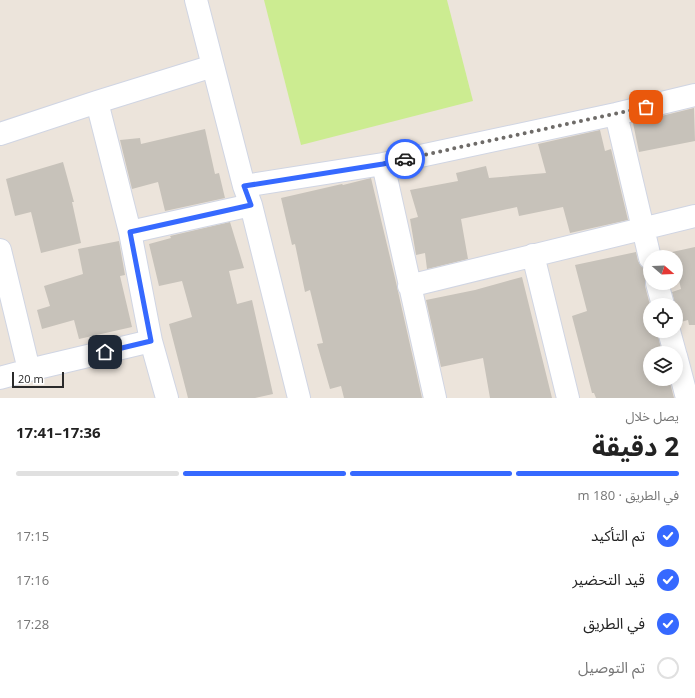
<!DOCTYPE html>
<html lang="ar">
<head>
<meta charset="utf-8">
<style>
	:root { --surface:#fff; --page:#f6f6f6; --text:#222; --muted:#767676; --line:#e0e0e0; --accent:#3669ff }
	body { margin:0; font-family:"Open Sans","Noto Sans Arabic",sans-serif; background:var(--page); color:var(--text); direction:rtl; height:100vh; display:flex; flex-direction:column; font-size:15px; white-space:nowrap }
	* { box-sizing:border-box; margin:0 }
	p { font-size:13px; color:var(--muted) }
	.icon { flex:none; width:22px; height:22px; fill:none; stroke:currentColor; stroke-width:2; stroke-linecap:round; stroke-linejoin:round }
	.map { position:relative; height:398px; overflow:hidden; direction:ltr }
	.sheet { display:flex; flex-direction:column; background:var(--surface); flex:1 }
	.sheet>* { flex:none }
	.needle { width:26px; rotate:109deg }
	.controls { position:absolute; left:643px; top:250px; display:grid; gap:8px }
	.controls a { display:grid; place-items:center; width:40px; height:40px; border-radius:50%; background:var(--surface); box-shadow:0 2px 10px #0003; font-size:20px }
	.scale { position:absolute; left:12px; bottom:10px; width:52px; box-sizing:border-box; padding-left:4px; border:2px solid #2a2a2a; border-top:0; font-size:11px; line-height:14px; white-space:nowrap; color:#2a2a2a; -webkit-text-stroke:3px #fff; paint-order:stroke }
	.pin { position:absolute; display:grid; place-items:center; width:34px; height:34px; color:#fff; margin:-17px; border-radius:8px; box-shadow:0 2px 6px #0006 }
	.courier { position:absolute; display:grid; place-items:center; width:40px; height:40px; margin:-20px; border:3px solid #3669ff; border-radius:50%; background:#fff; color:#222; box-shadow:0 1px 5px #0007 }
	.headline em { font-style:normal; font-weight:700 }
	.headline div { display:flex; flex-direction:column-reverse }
	.headline { display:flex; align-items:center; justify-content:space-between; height:68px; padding:0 16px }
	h1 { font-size:26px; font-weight:700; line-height:30px }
	.bar { display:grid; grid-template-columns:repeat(4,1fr); gap:6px 4px; align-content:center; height:48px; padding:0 16px }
	.bar i { height:5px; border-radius:3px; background:var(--line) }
	.bar .active { background:var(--accent) }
	.bar p { grid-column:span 4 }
	ol { padding:0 16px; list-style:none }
	li { display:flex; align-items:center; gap:12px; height:44px }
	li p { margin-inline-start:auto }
	li .icon { padding:4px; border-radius:50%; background:var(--accent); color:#fff; stroke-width:4 }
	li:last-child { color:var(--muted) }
	li i { width:22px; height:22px; border:2px solid var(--line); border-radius:50% }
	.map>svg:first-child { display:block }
	.pitch { fill:#ccec91 }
	.building { fill:#c7c2ba }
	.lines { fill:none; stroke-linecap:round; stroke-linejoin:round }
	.minor-casing { stroke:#d0d5e3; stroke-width:24 }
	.minor { stroke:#fff; stroke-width:22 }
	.done { stroke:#6e6b68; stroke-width:4; stroke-dasharray:0 7.2 }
	.route { stroke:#3669ff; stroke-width:5 }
</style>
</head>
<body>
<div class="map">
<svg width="695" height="398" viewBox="0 0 695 398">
	<rect width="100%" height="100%" fill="#ece4db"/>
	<path class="pitch" d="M264,0h183l26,101 -172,44z"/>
	<path class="building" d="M694,108l1,33 -56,11 -6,-29z
		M205,129l10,45 4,-1 6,25 -60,13 -7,-29 -26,7 -12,-49 20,-2 1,6z
		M600,130l5,21 6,-2 17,71 -58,13 -7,-26 -44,9 -2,-9 -56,12 7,40 -41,10 -2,-16 -9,2 -6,-36 8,-2 -8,-27 48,-9 -2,-8 30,-7 3,12 57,-5 -8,-29z
		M63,162l11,40h-2l9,41 -40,10 -10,-41 -16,4 -9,-37z
		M371,178l24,100 27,120h-78l-3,-12 -11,3 -13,-45 6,-1 -13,-53 -5,2 -10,-48 -3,1 -11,-47 61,-14 1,1z
		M230,222l14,46 -15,3 8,33 15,-4 21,94 -18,4h-67l-19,-74 23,-7 -10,-36 -23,5 -10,-42 22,-6 -1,-2z
		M119,241l6,34 -5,1 12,51 -53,12 -5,-19 -32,9 -5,-19 13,-4 -6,-20 39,-12 -5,-25z
		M695,247v78h-6l-1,-5 -7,2 -4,-17h-2l-3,-13 9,-3 -5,-22v-10h-2l-2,-5z
		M636,252l2,9 3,5 4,3 1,8 -1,3v6l5,19v26h7l5,22h-12v26h19l5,19h-78l-2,-5h-2l-20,-77 15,-5 -12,-46z
		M522,277l30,121h-62l-7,-40 -42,9 -15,-67 49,-10z"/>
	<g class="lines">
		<defs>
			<path id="minor" d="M196,0l48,186 7,19 48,193
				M97,102l33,130 21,109 16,57
				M616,114l34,144
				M0,134l97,-32 116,-36
				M383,164l52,234
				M244,186l139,-22 233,-50 79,-19
				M130,232l121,-27
				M0,250l29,120
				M533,255l35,143
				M657,283l6,22
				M409,286l286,-70
				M669,331l6,22
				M676,356l11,42
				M0,378l29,-8 122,-29"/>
		</defs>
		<use href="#minor" class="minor-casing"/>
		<use href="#minor" class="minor"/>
	</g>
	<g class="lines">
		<path class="done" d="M405,159l241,-52"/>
		<path class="route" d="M105,352l46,-11 -21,-109 121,-27 -7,-19 139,-22 22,-5"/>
	</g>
</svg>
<div class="controls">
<a><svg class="needle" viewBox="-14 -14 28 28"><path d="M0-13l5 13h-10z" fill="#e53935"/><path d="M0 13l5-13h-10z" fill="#767676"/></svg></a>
<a><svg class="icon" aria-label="locate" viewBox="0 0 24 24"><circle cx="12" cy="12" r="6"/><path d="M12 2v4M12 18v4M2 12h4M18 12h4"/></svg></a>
<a><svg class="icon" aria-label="layers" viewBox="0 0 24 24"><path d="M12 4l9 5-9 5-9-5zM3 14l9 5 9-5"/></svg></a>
</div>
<div class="scale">20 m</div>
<div class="pin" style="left:646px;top:107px;background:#ea580c"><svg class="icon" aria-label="bag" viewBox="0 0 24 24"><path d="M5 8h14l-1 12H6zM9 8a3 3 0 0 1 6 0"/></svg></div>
<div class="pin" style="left:105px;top:352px;background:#1f2937"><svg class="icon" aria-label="home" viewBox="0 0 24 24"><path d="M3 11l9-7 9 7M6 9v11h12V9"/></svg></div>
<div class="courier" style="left:405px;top:159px"><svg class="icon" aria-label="car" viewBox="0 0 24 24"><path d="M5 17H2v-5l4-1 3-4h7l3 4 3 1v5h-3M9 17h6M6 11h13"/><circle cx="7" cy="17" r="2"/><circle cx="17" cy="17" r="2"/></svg></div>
</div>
<section class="sheet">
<div class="headline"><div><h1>2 دقيقة</h1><p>يصل خلال</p></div><em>17:36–17:41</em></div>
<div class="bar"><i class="active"></i><i class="active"></i><i class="active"></i><i></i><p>في الطريق · 180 m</p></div>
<ol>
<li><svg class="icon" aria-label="check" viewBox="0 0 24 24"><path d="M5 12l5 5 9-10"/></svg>تم التأكيد<p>17:15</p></li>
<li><svg class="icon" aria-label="check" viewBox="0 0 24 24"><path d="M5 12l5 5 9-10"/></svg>قيد التحضير<p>17:16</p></li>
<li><svg class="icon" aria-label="check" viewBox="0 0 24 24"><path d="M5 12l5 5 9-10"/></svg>في الطريق<p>17:28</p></li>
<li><i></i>تم التوصيل</li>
</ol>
</section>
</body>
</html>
